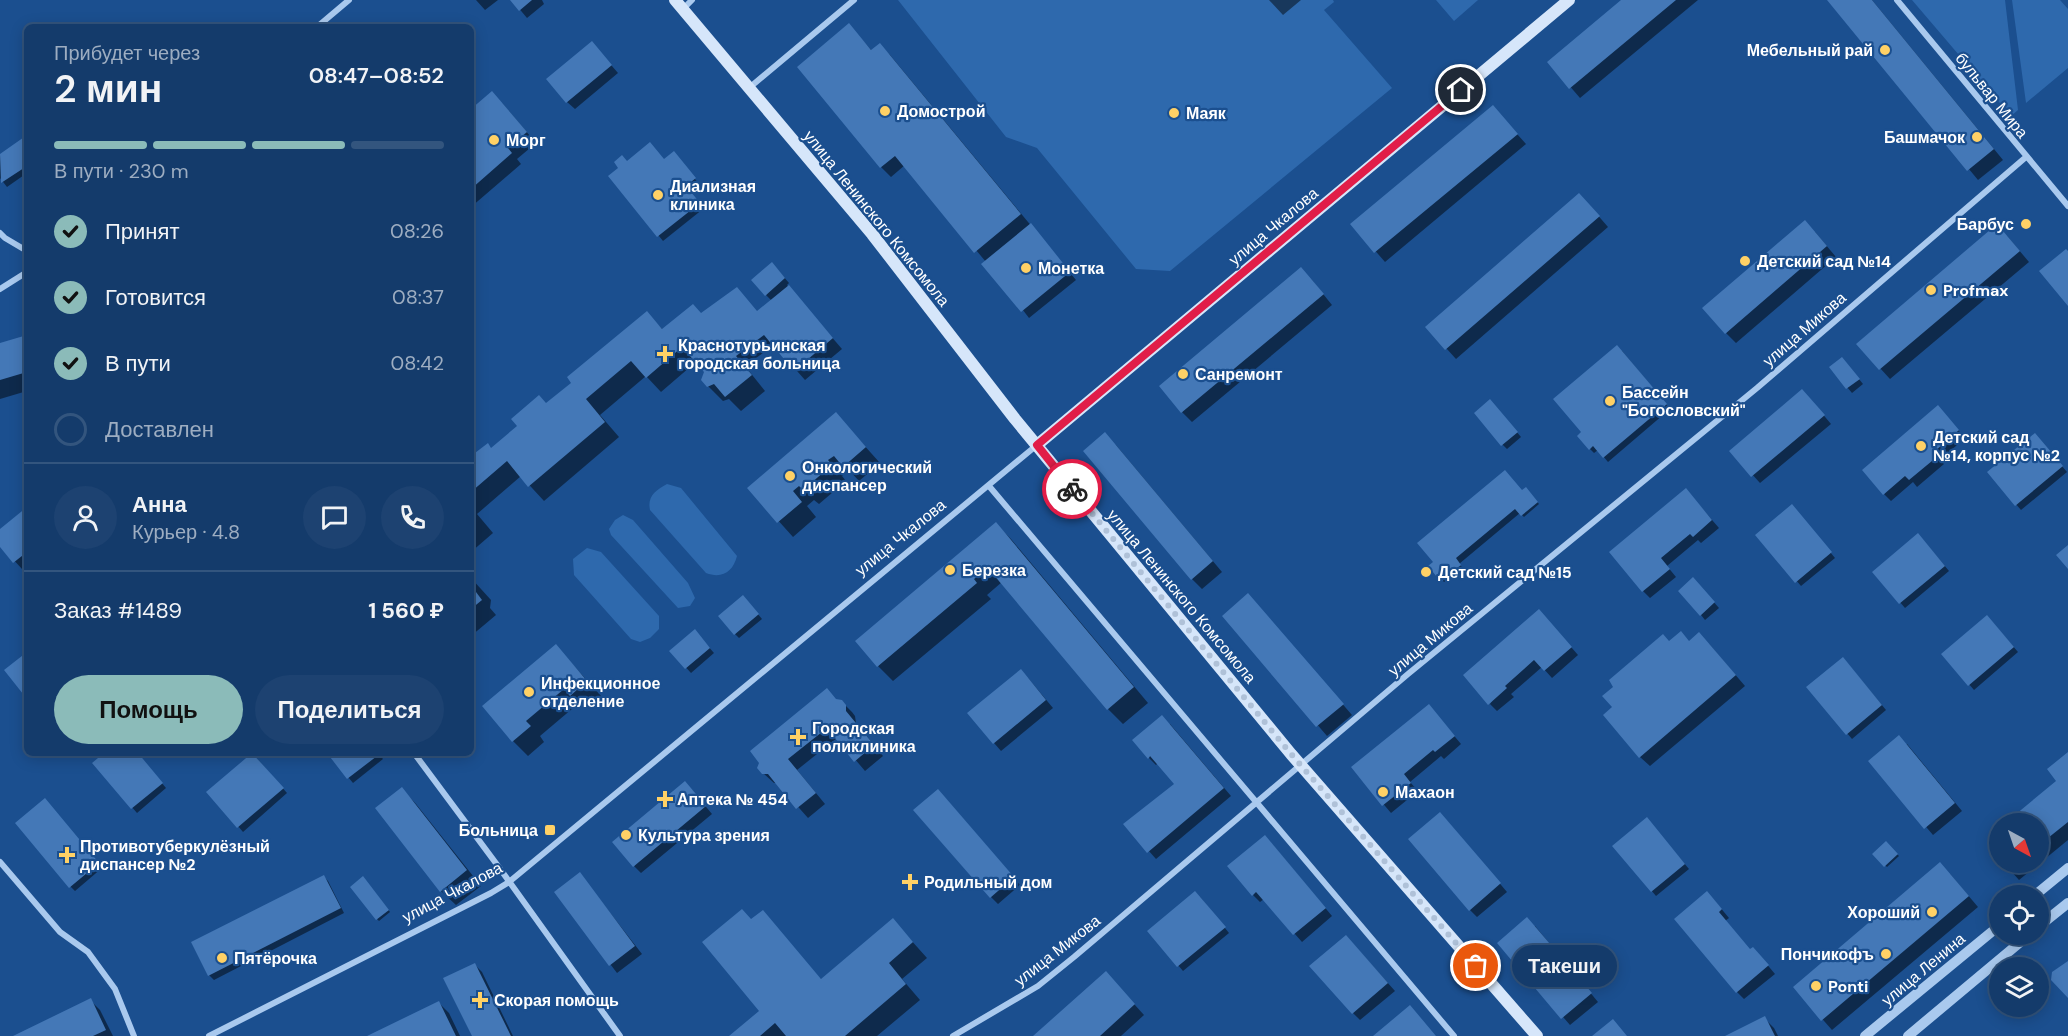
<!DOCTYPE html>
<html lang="ru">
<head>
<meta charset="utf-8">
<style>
	:root { --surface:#143b6b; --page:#1d4271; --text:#f1f3f6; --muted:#9dadc1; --line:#33557e; --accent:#8bbbb9 }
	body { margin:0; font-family:"DM Sans",sans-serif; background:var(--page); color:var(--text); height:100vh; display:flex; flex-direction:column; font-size:22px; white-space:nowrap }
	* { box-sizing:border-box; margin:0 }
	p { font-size:20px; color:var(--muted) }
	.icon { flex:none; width:33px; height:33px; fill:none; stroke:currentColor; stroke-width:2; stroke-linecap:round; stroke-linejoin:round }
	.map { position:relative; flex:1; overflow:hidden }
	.drawer { position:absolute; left:24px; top:24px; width:450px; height:732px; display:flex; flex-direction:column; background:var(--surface); border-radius:9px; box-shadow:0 3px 15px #0003,0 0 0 2px var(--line) }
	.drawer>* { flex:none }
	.needle { width:39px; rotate:140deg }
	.tools { position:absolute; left:1989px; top:813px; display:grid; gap:12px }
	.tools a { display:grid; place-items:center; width:60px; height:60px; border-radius:50%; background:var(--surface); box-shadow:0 3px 15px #0003,0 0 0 2px var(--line); font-size:30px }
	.pin { position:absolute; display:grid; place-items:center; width:51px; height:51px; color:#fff; margin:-26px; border:3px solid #fff; border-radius:50%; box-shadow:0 2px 6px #0007 }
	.courier { position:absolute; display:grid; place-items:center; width:60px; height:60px; margin:-30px; border:4px solid #e11d48; border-radius:50%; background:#fff; color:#222; box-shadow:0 2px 8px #0007 }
	.bubble { position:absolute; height:42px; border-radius:21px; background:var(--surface); box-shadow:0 3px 15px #0003,0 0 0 2px var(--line); font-size:20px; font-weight:600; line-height:42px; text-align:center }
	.head em { font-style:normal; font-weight:600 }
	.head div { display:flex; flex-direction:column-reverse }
	.head { display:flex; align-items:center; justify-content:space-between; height:102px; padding:0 30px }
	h1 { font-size:39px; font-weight:600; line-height:45px }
	.bar { display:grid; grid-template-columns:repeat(4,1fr); gap:9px 6px; align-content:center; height:72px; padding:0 30px }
	.bar i { height:8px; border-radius:4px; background:var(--line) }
	.bar .current { background:var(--accent) }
	.bar p { grid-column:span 4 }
	.line { display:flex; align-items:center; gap:15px; padding:0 30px; border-top:2px solid var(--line) }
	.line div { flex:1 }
	.round { display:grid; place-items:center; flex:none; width:63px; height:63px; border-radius:32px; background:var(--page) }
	ol { padding:0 30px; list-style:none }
	li { display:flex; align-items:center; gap:18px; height:66px }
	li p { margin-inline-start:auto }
	li .icon { padding:6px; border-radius:50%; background:var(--accent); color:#111; stroke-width:4 }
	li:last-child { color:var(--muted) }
	li i { width:33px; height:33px; border:3px solid var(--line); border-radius:50% }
	.primary-button { display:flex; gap:12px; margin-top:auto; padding:12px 30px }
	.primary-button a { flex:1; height:69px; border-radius:36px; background:var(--accent); color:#111; font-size:24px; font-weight:600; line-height:69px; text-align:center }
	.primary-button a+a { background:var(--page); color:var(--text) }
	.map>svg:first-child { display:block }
	.green { fill:#2e69ad }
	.shadow { fill:#0007 }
	.building { fill:#4478b7 }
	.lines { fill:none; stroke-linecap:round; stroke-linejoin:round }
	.minor { stroke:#a9c9ee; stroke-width:6 }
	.tertiary { stroke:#a9c9ee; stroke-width:10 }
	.secondary { stroke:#d6e6fa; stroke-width:12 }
	.done { stroke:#afc1d8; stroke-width:6; stroke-dasharray:0 10.8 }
	.route { stroke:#e11d48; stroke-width:8 }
	.poi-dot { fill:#ffd166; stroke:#1b4f8f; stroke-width:2 }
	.labels { text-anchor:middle; stroke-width:4.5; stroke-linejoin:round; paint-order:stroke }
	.poi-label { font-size:16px; font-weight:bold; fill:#fff; stroke:#1b4f8f; text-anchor:start }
	.street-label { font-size:16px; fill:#fff; stroke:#1b4f8f }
</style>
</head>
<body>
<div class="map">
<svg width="2068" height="1036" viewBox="0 0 2068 1036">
	<rect width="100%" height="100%" fill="#1b4f8f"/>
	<path class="green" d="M898,0h435l1,2 -10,8 68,78 -222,183 -34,-2 -99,-121 -31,-11z
		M1436,0h42l-24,21z
		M1912,0h93l13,110 -7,6z
		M2012,0h48l8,9v59l-42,35z
		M667,484l14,4 56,68c-4,16 -15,23 -31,17l-56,-63c-3,-14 6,-20 17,-26z
		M623,515l10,5 55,63 7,15 -5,8 -12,2 -67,-73 -2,-6 6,-9z
		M587,548l14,4 58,64v13l-9,9 -10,4 -9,-3 -57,-64 -1,-16z"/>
	<path class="shadow" d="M476,0h22l-13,10z
		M512,0h30l2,4 -17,14z
		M1269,0h32l-18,15z
		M1623,0h75l-118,98 -31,-36z
		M1829,0h43l131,160 -25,20z
		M849,25l23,26 8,-6 10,10 186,225 -47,38 -43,-56 -81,-97 -14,12 -10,-10z
		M599,51l19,22 -43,36 -8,-7z
		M502,103l34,40 -19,16 4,5 -50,43v-99l1,2z
		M1493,107l33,37 -141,118 -33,-38z
		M27,137v36l-20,14 -7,-9v-22z
		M678,158l21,26 -10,7 14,18 -40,32 -53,-65 17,-14 38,-1z
		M1589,205l19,22 -152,132 -29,-32z
		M1815,232l21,25 -100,86 -10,-10z
		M2007,236l22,26 -139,117 -32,-35z
		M777,269l12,14 -2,2 55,64 -37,31 -31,-35 -29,21 20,25 -24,20 -12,-12 -6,2 -15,-15 -3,-15 -8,-10 -36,31 -15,-16 -46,39 19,22 -75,64 -23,-25 -44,38 16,19 -22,19v-94l21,-9 81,-66 74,-70 16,17 39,-15 55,-2 15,-12 -6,-6z
		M1311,279l21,26 -140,117 -10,-10z
		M27,337v54l-27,8v-54z
		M1622,351l48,58 -62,53 -10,-12 -4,3 -4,-4z
		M1846,363l17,21 -11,9 -21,-25z
		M1810,399l21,25 -71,59 -29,-32z
		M1495,406l26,31 -14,12 -5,-5z
		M836,414l44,49 -21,18 -10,-11 -7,6 4,5 -27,23 -5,-4 -7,6 9,11 -23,20 -44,-49z
		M1945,415l20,23 -25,22 4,4 -27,23 -4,-5 -22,19 -7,-7z
		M2039,439l28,33 -46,38 -32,-37z
		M1115,444l107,128 -20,17 -10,-10z
		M1526,489l13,15 -15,13 -4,-4 -61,51 3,3 -18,15 -14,-16z
		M1693,498l26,30 -18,15 -3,-3 -31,26 9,11 -26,21 -7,-7z
		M27,509v56l-5,4 -22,-24v-14z
		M1796,511l39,47 -34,28 -44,-51z
		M996,524l15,15 137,164 -25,21 -15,-15 -106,-127 -15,13 4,4 -98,82 -15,-15z
		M1923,540l26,31 -44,37 -31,-36z
		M471,578l20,22 -1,8 6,7 -25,21z
		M1698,584l21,24 -14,12 -4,-5z
		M1248,595l104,120 -25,21 -103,-120z
		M748,602l14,17 -23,19 -4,-4z
		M1546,618l32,37 -26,23 -10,-11 -31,27 3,3 -17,14 -7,-7z
		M1992,622l26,30 -44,38 -31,-36z
		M699,636l15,17 -23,20 -20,-22z
		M1670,642l39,2 36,42 -95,80 -10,-9 -26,-50z
		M556,646l45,50 -16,13 -6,-6 -39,33 4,6 -16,14 -15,-15z
		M1847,663l39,47 -34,29 -44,-52z
		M1028,678l25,30 -52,43 -32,-37z
		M838,701h3l11,11 3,4 1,7 27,33 -18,15 -28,-33 -40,32 28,34 -17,14 -31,-35h-3l-11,-10z
		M1429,706l32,38 -17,15 -3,-3 -31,26 8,9 -27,22 -38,-45z
		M1170,724l61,72 -75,63 -31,-35 51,-39 -18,-22 -2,2 -7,-7z
		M1907,744l55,67 -29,24 -63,-74z
		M106,753h31l29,35 -29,25 -43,-50z
		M328,753h50l5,6 -30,24z
		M253,754l34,39 -44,39 -34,-40z
		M2068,754v86l-49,40 -16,-18h35v-38l20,-43z
		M402,789l14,15 65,82 -25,19 -15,-14z
		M692,790l20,24 -71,59 -7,-7z
		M945,798l75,87 -22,19 -7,-7z
		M49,805l53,63 -27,23 -5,-5z
		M1447,821l60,71 -30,25 -7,-7z
		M1651,824l38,45 -33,27 -42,-50z
		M1886,843l13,13 -12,11 -13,-13z
		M1272,844l60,72 -30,26 -38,-43 -4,3 -7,-7z
		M580,874l62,80 -25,19 -61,-80z
		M1950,874l28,33 -146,123 -37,-42z
		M323,876l5,5 16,32 -130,67 -5,-5z
		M365,880l25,32 -11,9 -2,-2z
		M1200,897l29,36 -46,38 -34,-40z
		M1714,900l15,18 -4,3 25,30 10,5 15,18 -31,25 -7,-7z
		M893,920l34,38 -25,21 18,21 -43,36h-145l29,-25 -9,-90 70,59z
		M1535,926l63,76 -28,23 -71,-82z
		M1353,944l42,47 -35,29 -7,-7z
		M474,964l8,8 31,64h-39z
		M1115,983l29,32 -23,21h-85z
		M90,1000l10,10 13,26h-97z
		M439,1003l10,10 11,23h-89z
		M1764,1018l10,10 4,8h-50z"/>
	<path class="building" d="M510,0h22l-13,11z
		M1621,0h55l-107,89 -22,-27z
		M1827,0h45l122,149 -27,22z
		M849,23l22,27 9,-7 141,171 -47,39 -79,-97 -15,12 -83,-101z
		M592,41l20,24 -46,38 -20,-24z
		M492,91l35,41 -19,16 4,5 -41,36v-80z
		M1493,105l25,29 -144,119 -24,-29z
		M27,135v31l-26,17 -1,-29z
		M650,142l14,17 10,-8 22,27 -10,8 14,17 -43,34 -49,-61 10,-8 -4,-6 8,-7 5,6z
		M1579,193l21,23 -155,134 -20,-23z
		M1805,220l22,26 -102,88 -23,-26z
		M1031,223l39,49 -49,40 -40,-48z
		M1997,224l23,27 -141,119 -23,-26z
		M2066,249l2,2v55l-29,-35z
		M772,262l13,16 -20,18 -14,-16z
		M1301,267l23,27 -143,119 -22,-27z
		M789,285l44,53 -39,33 -30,-36 -28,21 16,19 -27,22 -11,-13 -7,3 -6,-7 3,-8 -22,-25 -36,31 -15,-17 -45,38 19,23 -77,65 -21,-26 -36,31v-36l17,-13 3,5 26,-22 -6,-7 28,-24 7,8 25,-20 -4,-6 80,-66 15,18 31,-25 8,9 36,-26 20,24z
		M27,335v37l-27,8v-37z
		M1617,345l50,59 -64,54 -10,-12 -4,4 -12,-14 4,-4 -28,-33z
		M1842,357l18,22 -14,10 -17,-22z
		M1802,389l23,26 -74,62 -22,-26z
		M1490,399l28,33 -17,14 -27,-33z
		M1938,405l21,25 -25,22 4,4 -29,24 -4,-4 -22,19 -21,-25z
		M836,412l30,35 -23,20 -9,-11 -6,4 4,5 -29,25 -4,-4 -6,5 9,11 -25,21 -30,-35z
		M1105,432l108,129 -22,19 -108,-129z
		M2035,433l28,33 -48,40 -28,-34z
		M1505,470l17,20 4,-3 12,15 -17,14 -6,-7 -59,49 5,7 -20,17 -13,-16 5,-4 -16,-19z
		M1686,488l26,32 -19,17 -3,-3 -29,24 9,11 -28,23 -33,-40z
		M1792,504l40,48 -37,31 -40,-48z
		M27,507v45l-14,11 -13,-16v-18z
		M996,522l138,165 -27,23 -119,-142 -14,11 3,4 -100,84 -22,-26z
		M1918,533l27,33 -46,38 -27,-32z
		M2068,545v24l-12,-14z
		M471,576l5,7v9l6,8 -11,9z
		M1693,577l22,25 -15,14 -22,-25z
		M1248,593l96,111 -28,23 -94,-111z
		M743,595l16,19 -25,21 -16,-19z
		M1539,609l33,38 -28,24 -10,-11 -29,26 2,2 -19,17 -25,-30z
		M1987,615l27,32 -46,39 -27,-32z
		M695,629l15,19 -25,21 -16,-18z
		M1681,631l8,10 10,-9 37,43 -97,83 -36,-43 9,-8 -10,-11 11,-9 -4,-7 54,-46 6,7z
		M556,644l31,37 -17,15 -6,-7 -38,32 5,5 -19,16 -30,-36z
		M27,652v47l-23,-29z
		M1843,657l39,48 -36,30 -40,-48z
		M1021,669l25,31 -53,44 -26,-31z
		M827,688l9,11 6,1 4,5v6l28,34 -20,17 -27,-34 -39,31 28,34 -20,16 -28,-35h-6l-5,-6 2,-5 -9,-12z
		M1429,704l26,32 -20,16 -2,-2 -29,24 7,9 -29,23 -31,-39z
		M1162,715l62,73 -77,65 -24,-29 51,-40 -24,-28 -2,3 -16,-19z
		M1899,735l56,68 -31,26 -56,-68z
		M2068,752v70l-30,24v-22h-34l52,-43 -9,-12z
		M104,753h34l25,30 -32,26 -39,-46z
		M252,753l32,35 -47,40 -31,-36z
		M327,753h54l-34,26z
		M685,781l21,25 -73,61 -21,-25z
		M402,787l65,83 -27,22 -65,-84z
		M938,789l76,88 -24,21 -77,-88z
		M45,798l54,65 -30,25 -54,-65z
		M1440,812l61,71 -32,28 -61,-72z
		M1647,817l38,47 -34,28 -39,-46z
		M2000,827v20l-10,-12z
		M1265,835l61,73 -33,27 -37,-43 -4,4 -25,-30z
		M1886,841l12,13 -14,13 -12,-13z
		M1940,862l29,34 -148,125 -28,-34z
		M580,872l55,74 -26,20 -55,-74z
		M324,875l17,33 -133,68 -17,-34z
		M363,876l26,34 -13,10 -26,-33z
		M1195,891l31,36 -49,40 -30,-36z
		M1707,891l15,18 -3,3 31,37 3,-2 16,18 -33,28 -62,-74z
		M742,909l9,10 12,-9 58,69 72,-61 20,24 -24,21 17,21 -61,52h-59l-11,-13 -15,13h-31l30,-25 -57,-69z
		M1527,917l65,76 -31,26 -64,-76z
		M1346,935l42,48 -36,31 -43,-48z
		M2068,961v37l-17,-18 1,-8z
		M475,963l36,73h-39l-29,-58z
		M1106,971l29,33 -35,32h-67z
		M91,998l15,32 -13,6h-80z
		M439,1001l17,35h-89z
		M1410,1005l26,31h-63z
		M1765,1016l10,20h-50z
		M1613,1019l14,17h-35z"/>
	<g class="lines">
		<path class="minor" d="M1897,0l171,206
			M683,9l9,-9
			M317,27l32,-27
			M749,88l105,-88
			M0,233l5,5 22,13
			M0,289l27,-17
			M989,486l465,550
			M414,753l84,113 122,170
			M0,862l60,70 28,20 27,37 19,47
			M209,1036l282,-143 18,-11 528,-437
			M953,1036l85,-50 36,-29 334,-283 349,-286 269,-231"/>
		<path class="tertiary" d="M2034,896l34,-28
			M2038,927l30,-24
			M1865,1036l135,-111
			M1908,1036l122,-102"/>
		<path class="secondary" d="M675,0l197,234 143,185 276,335 246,282
			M1037,445l532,-445"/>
	</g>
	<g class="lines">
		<path class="done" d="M1072,489l219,265 185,212"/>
		<path class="route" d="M1072,489l-35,-44 424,-355"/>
	</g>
	<g class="poi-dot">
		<circle cx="1885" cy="50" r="6"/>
		<circle cx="885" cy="111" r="6"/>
		<circle cx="1174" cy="113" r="6"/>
		<circle cx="1977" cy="137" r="6"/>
		<circle cx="494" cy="140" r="6"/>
		<circle cx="658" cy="195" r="6"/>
		<circle cx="2026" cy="224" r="6"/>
		<circle cx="1745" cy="261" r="6"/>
		<circle cx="1026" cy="268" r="6"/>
		<circle cx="1931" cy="290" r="6"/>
		<path d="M662 345h6v6h6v6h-6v6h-6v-6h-6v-6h6z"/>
		<circle cx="1183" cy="374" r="6"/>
		<circle cx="1610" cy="401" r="6"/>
		<circle cx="1921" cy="446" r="6"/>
		<circle cx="790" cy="476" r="6"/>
		<circle cx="950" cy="570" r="6"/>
		<circle cx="1426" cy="572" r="6"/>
		<circle cx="529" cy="692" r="6"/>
		<path d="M795 728h6v6h6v6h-6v6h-6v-6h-6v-6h6z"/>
		<circle cx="1383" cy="792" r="6"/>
		<path d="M662 790h6v6h6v6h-6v6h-6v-6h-6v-6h6z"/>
		<rect x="544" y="824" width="12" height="12" rx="3"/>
		<circle cx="626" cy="835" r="6"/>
		<path d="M64 846h6v6h6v6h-6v6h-6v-6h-6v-6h6z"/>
		<path d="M907 873h6v6h6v6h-6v6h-6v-6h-6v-6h6z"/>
		<circle cx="1932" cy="912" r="6"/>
		<circle cx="1886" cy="954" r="6"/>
		<circle cx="222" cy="958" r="6"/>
		<circle cx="1816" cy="986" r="6"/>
		<path d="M477 991h6v6h6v6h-6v6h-6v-6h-6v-6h6z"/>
	</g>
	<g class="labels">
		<g class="poi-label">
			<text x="1873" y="56" text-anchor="end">Мебельный рай</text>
			<text x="897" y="117">Домострой</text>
			<text x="1186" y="119">Маяк</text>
			<text x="1965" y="143" text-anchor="end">Башмачок</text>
			<text x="506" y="146">Морг</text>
			<text x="670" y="192">Диализная<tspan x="670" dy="18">клиника</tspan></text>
			<text x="2014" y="230" text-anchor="end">Барбус</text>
			<text x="1757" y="267">Детский сад №14</text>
			<text x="1038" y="274">Монетка</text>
			<text x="1943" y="296">Profmax</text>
			<text x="678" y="351">Краснотурьинская<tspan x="678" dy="18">городская больница</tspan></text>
			<text x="1195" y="380">Санремонт</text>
			<text x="1622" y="398">Бассейн<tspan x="1622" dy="18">"Богословский"</tspan></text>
			<text x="1933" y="443">Детский сад<tspan x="1933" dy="18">№14, корпус №2</tspan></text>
			<text x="802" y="473">Онкологический<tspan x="802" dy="18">диспансер</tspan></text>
			<text x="962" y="576">Березка</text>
			<text x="1438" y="578">Детский сад №15</text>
			<text x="541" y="689">Инфекционное<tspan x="541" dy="18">отделение</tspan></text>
			<text x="812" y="734">Городская<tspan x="812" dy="18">поликлиника</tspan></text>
			<text x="1395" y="798">Махаон</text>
			<text x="677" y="805">Аптека № 454</text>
			<text x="538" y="836" text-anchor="end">Больница</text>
			<text x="638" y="841">Культура зрения</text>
			<text x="80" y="852">Противотуберкулёзный<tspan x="80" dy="18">диспансер №2</tspan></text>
			<text x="924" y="888">Родильный дом</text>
			<text x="1920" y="918" text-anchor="end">Хороший</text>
			<text x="1874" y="960" text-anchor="end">Пончикофъ</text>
			<text x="234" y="964">Пятёрочка</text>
			<text x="1828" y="992">Ponti</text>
			<text x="494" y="1006">Скорая помощь</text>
		</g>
		<g class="street-label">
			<text transform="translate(1992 95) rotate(51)" y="6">бульвар Мира</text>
			<text transform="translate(877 218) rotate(51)" y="6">улица Ленинского Комсомола</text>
			<text transform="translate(1273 226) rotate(-40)" y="6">улица Чкалова</text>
			<text transform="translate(1804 329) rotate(-41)" y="6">улица Микова</text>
			<text transform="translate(900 537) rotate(-39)" y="6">улица Чкалова</text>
			<text transform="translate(1182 596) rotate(50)" y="6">улица Ленинского Комсомола</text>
			<text transform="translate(1430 639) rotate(-40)" y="6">улица Микова</text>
			<text transform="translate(452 892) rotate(-28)" y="6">улица Чкалова</text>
			<text transform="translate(1057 950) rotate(-38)" y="6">улица Микова</text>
			<text transform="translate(1923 969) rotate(-40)" y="6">улица Ленина</text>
		</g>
	</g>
</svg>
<div class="tools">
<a><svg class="needle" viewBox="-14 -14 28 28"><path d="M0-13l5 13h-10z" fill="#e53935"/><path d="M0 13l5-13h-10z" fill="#9dadc1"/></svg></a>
<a><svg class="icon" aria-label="locate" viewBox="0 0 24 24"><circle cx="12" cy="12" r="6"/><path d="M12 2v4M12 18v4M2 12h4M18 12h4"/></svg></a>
<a><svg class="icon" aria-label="layers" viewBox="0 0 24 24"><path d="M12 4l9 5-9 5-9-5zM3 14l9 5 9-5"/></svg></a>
</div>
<div class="pin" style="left:1476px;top:966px;background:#ea580c"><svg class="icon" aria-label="bag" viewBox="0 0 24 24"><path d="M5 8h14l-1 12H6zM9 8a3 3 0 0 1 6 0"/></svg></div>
<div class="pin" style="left:1461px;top:90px;background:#1f2937"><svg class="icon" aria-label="home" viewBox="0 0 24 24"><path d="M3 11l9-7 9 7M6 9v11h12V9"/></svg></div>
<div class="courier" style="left:1072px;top:489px"><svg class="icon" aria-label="bike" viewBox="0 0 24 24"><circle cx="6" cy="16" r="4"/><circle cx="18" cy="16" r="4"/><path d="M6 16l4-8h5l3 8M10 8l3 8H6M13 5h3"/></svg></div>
<div class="bubble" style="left:1512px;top:945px;width:105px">Такеши</div>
<section class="drawer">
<div class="head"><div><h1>2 мин</h1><p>Прибудет через</p></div><em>08:47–08:52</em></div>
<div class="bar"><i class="current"></i><i class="current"></i><i class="current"></i><i></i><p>В пути · 230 m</p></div>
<ol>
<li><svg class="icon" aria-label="check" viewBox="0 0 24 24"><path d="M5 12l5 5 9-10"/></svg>Принят<p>08:26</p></li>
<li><svg class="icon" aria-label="check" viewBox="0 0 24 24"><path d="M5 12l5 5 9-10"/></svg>Готовится<p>08:37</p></li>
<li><svg class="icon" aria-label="check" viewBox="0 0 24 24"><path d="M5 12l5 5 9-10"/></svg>В пути<p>08:42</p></li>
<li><i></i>Доставлен</li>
</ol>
<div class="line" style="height:108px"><a class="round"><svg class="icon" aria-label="person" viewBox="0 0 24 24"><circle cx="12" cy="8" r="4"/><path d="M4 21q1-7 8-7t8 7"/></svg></a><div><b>Анна</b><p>Курьер · 4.8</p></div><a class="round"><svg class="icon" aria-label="chat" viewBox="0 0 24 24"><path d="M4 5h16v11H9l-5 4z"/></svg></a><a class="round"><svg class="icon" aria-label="phone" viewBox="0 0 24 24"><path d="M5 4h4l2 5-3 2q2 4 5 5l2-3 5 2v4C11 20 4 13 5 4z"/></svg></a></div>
<div class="line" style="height:78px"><div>Заказ #1489</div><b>1 560 ₽</b></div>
<div class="primary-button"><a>Помощь</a><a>Поделиться</a></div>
</section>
</div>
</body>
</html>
